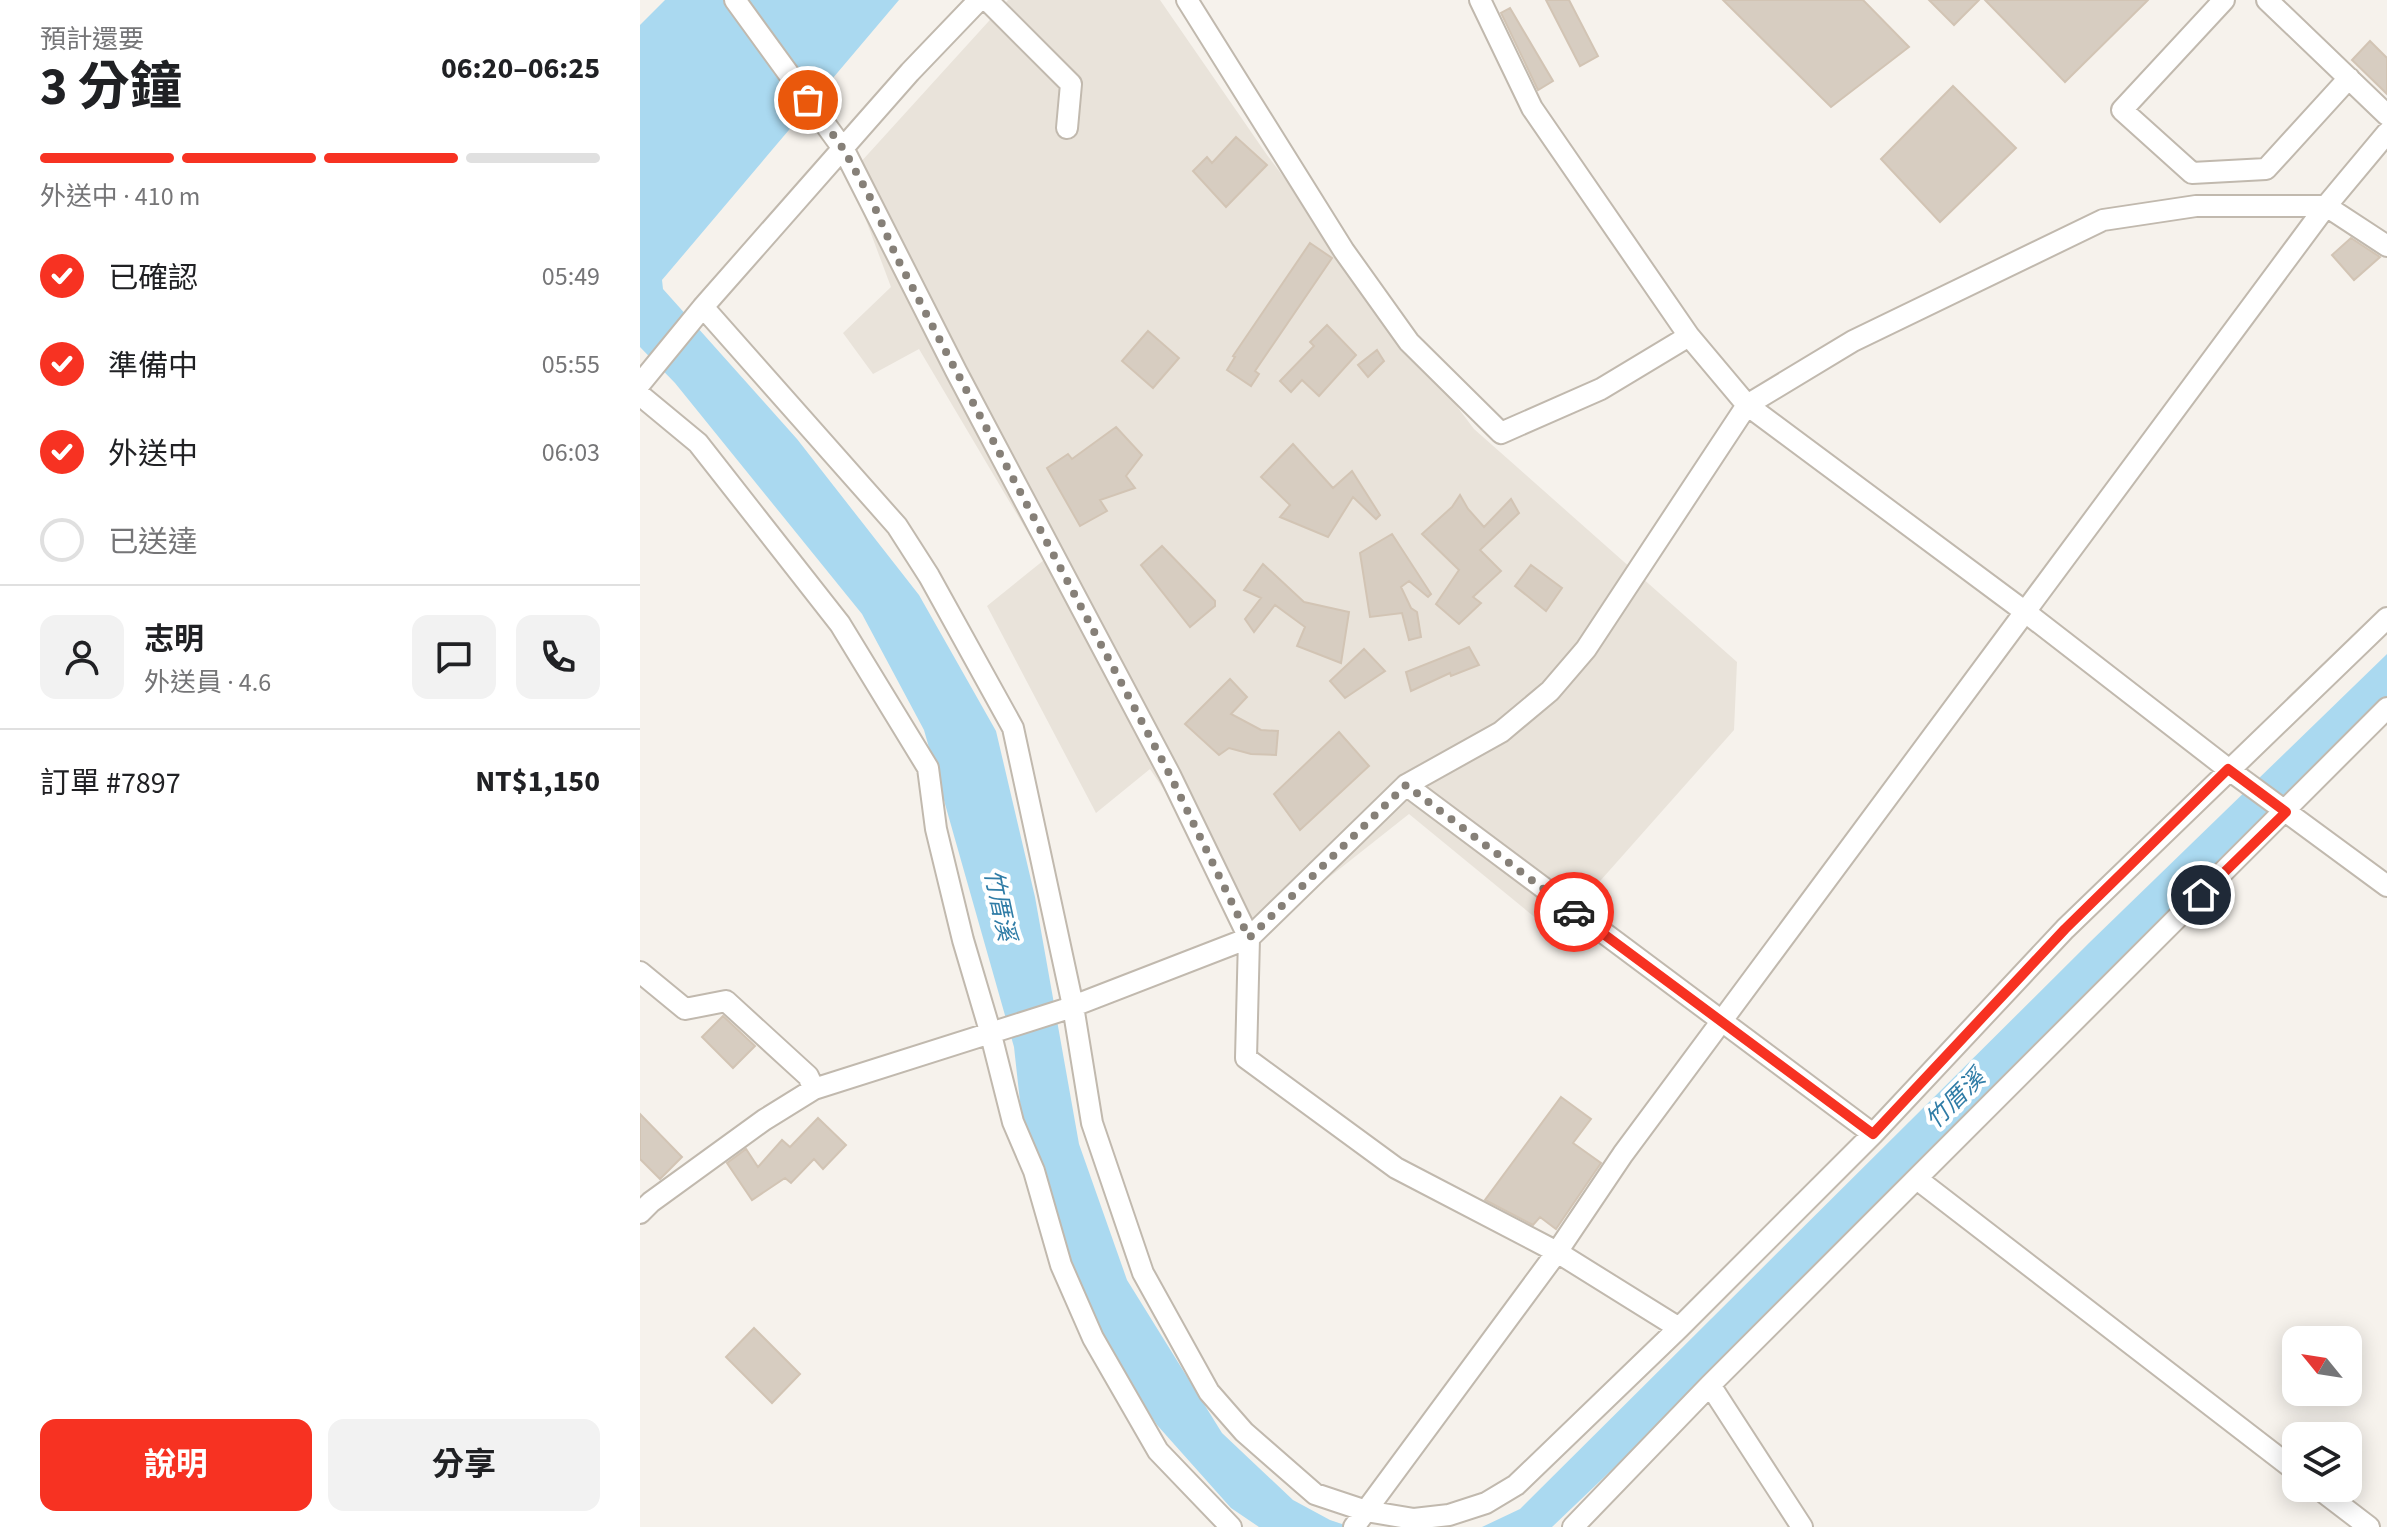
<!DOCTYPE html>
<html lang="zh-TW">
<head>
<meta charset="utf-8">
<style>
	:root { --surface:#fff; --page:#f2f2f2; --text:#202124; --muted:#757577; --line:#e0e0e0; --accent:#f73222 }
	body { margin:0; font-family:"Source Sans 3","Noto Sans TC",sans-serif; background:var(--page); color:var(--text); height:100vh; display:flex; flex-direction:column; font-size:30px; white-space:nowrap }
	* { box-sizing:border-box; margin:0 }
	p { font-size:26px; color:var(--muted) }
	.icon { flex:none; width:44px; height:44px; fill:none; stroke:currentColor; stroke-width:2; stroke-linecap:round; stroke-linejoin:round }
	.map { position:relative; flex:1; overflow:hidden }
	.side { display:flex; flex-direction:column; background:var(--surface); width:640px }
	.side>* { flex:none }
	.needle { width:52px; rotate:300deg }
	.buttons { position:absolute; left:1642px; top:1326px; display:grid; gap:16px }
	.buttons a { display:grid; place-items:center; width:80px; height:80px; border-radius:16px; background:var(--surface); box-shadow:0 4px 20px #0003; font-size:40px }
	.pin { position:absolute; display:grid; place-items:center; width:68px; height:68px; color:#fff; margin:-34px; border:4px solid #fff; border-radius:50%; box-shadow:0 2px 8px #0007 }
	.courier { position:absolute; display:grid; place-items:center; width:80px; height:80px; margin:-40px; border:6px solid #f73222; border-radius:50%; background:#fff; color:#222; box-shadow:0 2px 10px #0007 }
	.overview em { font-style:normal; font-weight:700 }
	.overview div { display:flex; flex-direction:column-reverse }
	.overview { display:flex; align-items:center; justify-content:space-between; height:136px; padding:0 40px }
	h1 { font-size:52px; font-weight:700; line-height:60px }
	.bar { display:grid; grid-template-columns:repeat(4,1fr); gap:12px 8px; align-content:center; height:96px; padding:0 40px }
	.bar i { height:10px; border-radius:6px; background:var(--line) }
	.bar .current { background:var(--accent) }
	.bar p { grid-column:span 4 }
	.line { display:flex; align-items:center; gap:20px; padding:0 40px; border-top:2px solid var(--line) }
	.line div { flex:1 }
	.round { display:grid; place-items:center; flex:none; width:84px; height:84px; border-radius:16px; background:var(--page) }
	ol { padding:0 40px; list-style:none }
	li { display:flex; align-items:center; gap:24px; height:88px }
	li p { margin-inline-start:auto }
	li .icon { padding:8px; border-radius:50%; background:var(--accent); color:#fff; stroke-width:4 }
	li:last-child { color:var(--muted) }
	li i { width:44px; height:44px; border:4px solid var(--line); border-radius:50% }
	.primary-button { display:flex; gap:16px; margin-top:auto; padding:16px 40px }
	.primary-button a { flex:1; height:92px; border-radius:16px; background:var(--accent); color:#fff; font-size:32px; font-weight:700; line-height:92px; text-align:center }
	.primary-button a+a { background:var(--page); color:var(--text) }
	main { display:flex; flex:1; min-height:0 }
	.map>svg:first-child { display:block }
	.residential { fill:#e9e3da }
	.water { fill:#aad9f0 }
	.building { fill:#d7cdc1; stroke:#d2c4b4; stroke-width:2 }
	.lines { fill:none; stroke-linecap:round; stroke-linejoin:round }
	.minor-casing { stroke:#c1b9ae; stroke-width:24 }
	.minor { stroke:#fff; stroke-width:20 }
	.done { stroke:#868078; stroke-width:8; stroke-dasharray:0 14.4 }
	.route { stroke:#f73222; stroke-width:10 }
	.labels { text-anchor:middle; stroke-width:8; stroke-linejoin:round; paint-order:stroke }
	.water-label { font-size:24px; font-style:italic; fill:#2f7ca6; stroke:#fff }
</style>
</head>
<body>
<main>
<section class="side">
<div class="overview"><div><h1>3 分鐘</h1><p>預計還要</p></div><em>06:20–06:25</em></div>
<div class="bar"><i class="current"></i><i class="current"></i><i class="current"></i><i></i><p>外送中 · 410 m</p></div>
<ol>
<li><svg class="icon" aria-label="check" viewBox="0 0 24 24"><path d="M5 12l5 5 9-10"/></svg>已確認<p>05:49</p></li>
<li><svg class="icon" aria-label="check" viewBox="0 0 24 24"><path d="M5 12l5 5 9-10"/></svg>準備中<p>05:55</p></li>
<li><svg class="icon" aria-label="check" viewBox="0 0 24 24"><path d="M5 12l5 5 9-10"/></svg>外送中<p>06:03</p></li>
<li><i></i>已送達</li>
</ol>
<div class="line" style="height:144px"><a class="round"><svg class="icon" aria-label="person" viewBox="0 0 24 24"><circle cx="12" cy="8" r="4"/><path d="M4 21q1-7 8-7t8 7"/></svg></a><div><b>志明</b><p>外送員 · 4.6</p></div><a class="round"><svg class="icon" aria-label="chat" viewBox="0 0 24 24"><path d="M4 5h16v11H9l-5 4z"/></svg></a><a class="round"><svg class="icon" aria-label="phone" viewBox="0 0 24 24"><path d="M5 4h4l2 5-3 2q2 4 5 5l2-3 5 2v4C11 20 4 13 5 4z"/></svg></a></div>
<div class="line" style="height:104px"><div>訂單 #7897</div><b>NT$1,150</b></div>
<div class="primary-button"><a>說明</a><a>分享</a></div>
</section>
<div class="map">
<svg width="1747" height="1527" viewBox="0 0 1747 1527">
	<rect width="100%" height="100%" fill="#f6f2ec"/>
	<path class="residential" d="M368,0h152l107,155 207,274 263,233 -3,68 -180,203 -145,-119 -149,118 -110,-163 -54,44 -109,-207 57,-46 -125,-211 -46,25 -30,-41 48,-46 -42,-112z"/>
	<path class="water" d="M25,0h234l-237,280 1,9 134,150 122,156 77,136 39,166 44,247 48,136 95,153 71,67 37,20 21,7h-92l-28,-19 -74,-83 -69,-108 -64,-179 -10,-91 -90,-317 -62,-116 -187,-231 -35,-36v-322z
		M1747,654v51l-475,478 -360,344h-70l38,-18 570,-567z"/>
	<path class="building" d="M906,0h23l29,56 -18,10z
		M1083,0h140l46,47 -78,60z
		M1289,0h50l-25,25z
		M1345,0h163l-83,82z
		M870,8l43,73 -15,9 -37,-77z
		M1730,41l17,17v36l-35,-34z
		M1313,86l63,62 -76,74 -59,-63z
		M596,137l31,28 -41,42 -33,-36 14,-14 5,6z
		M1711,238l29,19 -26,23 -22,-25z
		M670,243l22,15 -77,113 4,3 -8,12 -24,-16 8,-13 -2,-1z
		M687,325l29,30 -37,41 -17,-16 -11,12 -11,-11 34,-35 -4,-4z
		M508,331l31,27 -26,30 -31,-27z
		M737,350l7,11 -16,16 -10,-12z
		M476,427l26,28 -16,21 9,12 -35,12 7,11 -27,15 -33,-58 21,-14 4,5z
		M653,444l40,44 19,-17 28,44 -4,4 -23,-22 -25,40 -48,-20 10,-12 -29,-28z
		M820,495l8,14 16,18 27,-28 8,14 -39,37 21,21 -28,26 8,6 -22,21 -23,-20 23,-34 -37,-36 30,-27z
		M752,534l39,60 -3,3 -19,-16 -8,6 10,21 6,4 4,25 -12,3 -7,-27 -32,4 -10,-64z
		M522,546l53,55v5l-25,21 -49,-62z
		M623,564l41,38 45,10 -8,51 -44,-17 8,-19 -30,-22 -21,27 -9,-13 16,-21 -17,-8z
		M891,565l31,23 -16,23 -31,-25z
		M829,647l10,18 -28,11 -1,-3 -39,18 -5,-19z
		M724,649l21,22 -40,27 -15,-17z
		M590,679l17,18 -16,17 30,16 17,1 -2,24 -25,-1 -22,-6 -10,7 -34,-31z
		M699,732l30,34 -69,64 -26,-36z
		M83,1016l32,30 -22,22 -31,-31z
		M921,1097l30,22 -18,24 28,20 -45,66 -16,-12 -7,8 -48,-25z
		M0,1114l42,43 -22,22 -20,-20z
		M178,1118l28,27 -23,24 -9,-10 -23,24 -6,-5 -33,22 -25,-37 19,-14 12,18 24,-27 8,7z
		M114,1328l46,46 -28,29 -46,-46z"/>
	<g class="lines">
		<defs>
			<path id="minor" d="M95,0l109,150 112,221 214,404 79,163 -3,120 150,110 161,84 122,76
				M347,0l84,84 -4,44
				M547,0l157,251 65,91 92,91 100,-44 88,-53
				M840,0l52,108 157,228 58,69 277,206 204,158 159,117
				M1584,0l-102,110 70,63 74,-4 83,-91
				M1627,0l120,115
				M63,307l194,219 32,50 84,152 60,278 19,117 51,150 66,119 35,40 71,62 51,17 48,8 35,-4 37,-12 30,-18 163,-157 194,-194 192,-205 322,-311
				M0,384l63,-77 207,-235 69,-72
				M0,395l58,48 142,181 88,144 8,61 27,111 27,91 23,91 21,49 27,94 32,73 65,113 73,76
				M766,785l467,349
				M0,972l45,37 41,-8 82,75 6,13
				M1277,1179l379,292
				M0,1213l11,-11 113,-82 50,-31 249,-79 186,-72 157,-153 95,-53 49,-41 36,-42 161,-244 106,-64 250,-121 93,-14h130l61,40
				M1070,1385l92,142
				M1678,1488l51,39
				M714,1527l203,-275 66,-98 703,-948 61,-73
				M933,1527l137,-142 677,-677"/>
		</defs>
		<use href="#minor" class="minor-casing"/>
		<use href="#minor" class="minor"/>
	</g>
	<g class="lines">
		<path class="done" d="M168,100l36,50 28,51 24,55 48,92 226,427 79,163 157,-153 168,127"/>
		<path class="route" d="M934,912l299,222 192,-205 163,-160 58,43 -85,83"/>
	</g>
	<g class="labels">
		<g class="water-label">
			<text transform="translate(360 905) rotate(78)" y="8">竹厝溪</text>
			<text transform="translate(1315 1099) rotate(-45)" y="8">竹厝溪</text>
		</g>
	</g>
</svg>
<div class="buttons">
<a><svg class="needle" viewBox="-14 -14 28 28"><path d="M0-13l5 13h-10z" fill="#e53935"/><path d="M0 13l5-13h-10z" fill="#757577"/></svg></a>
<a><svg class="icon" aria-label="layers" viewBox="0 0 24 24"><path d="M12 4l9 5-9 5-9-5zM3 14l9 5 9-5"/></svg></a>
</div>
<div class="pin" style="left:168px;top:100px;background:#ea580c"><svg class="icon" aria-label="bag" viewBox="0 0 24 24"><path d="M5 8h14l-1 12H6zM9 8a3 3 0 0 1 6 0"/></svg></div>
<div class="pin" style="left:1561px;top:895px;background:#1f2937"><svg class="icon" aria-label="home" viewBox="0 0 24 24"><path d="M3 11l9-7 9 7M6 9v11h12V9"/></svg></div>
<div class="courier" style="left:934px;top:912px"><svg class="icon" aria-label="car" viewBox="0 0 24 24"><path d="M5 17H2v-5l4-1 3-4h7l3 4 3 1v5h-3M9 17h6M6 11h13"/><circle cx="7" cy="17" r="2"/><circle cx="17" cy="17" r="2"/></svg></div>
</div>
</main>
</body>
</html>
